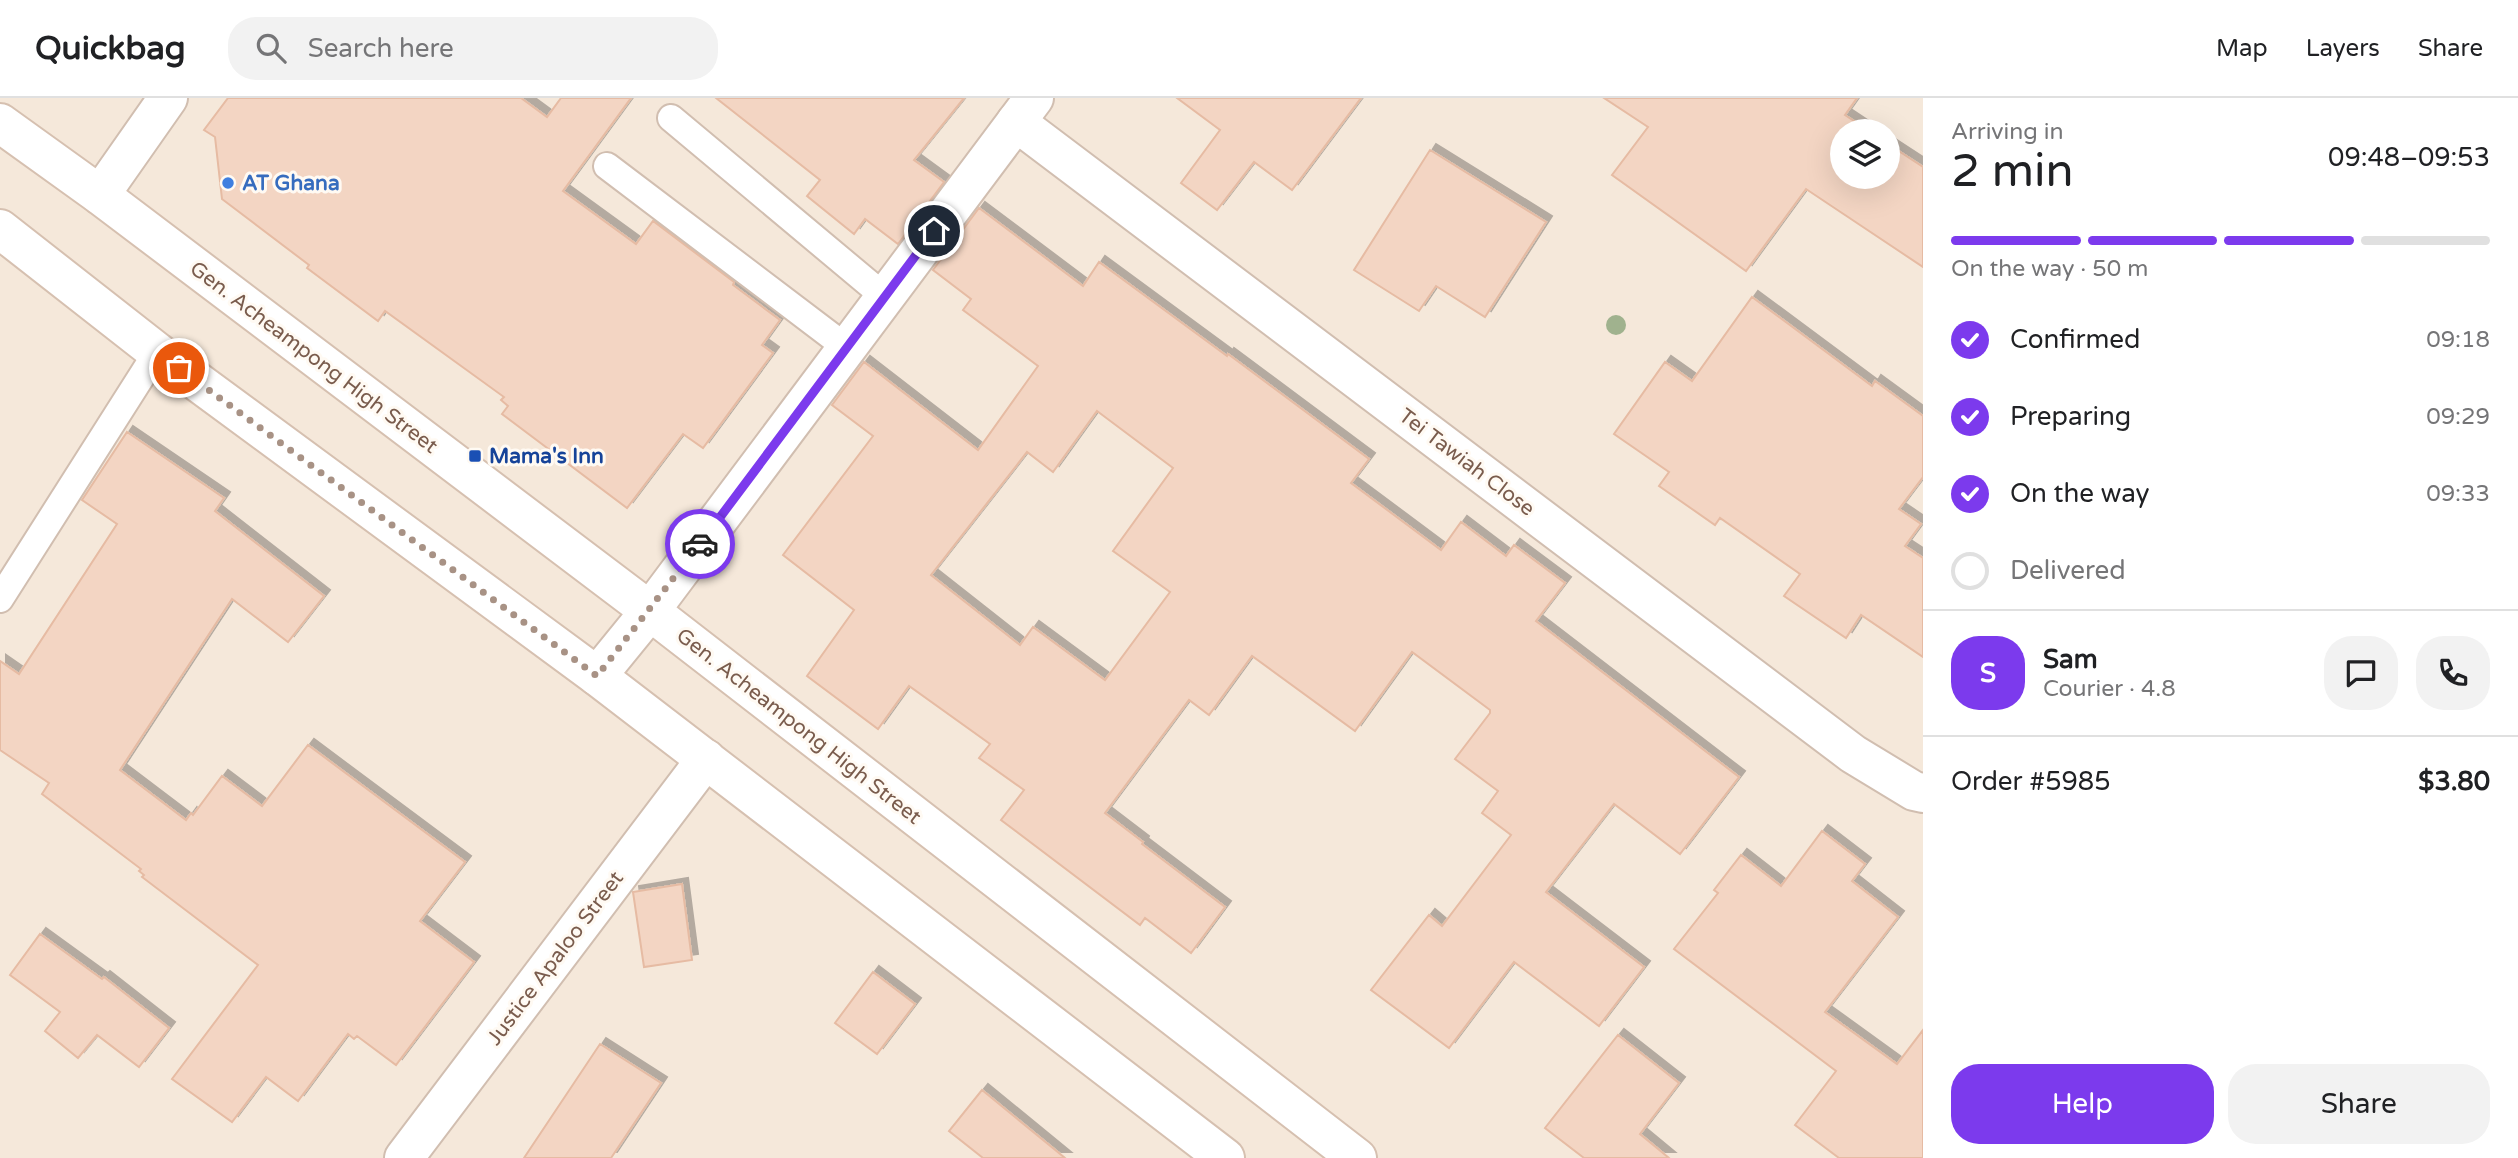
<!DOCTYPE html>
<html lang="en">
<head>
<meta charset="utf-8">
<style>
	:root { --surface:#fff; --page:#f2f2f2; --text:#202124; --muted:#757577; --line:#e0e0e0; --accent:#7c3aed }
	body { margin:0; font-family:"Varela Round",sans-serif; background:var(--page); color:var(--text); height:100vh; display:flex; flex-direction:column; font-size:26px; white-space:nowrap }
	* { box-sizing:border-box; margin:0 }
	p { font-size:23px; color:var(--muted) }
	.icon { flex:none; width:38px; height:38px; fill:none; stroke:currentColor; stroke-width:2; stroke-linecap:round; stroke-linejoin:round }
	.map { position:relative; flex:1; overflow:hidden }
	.panel { display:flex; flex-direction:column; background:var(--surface); width:595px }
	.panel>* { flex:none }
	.tools { position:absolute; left:1830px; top:21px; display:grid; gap:14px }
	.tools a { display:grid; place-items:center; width:70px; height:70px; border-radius:50%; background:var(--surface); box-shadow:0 7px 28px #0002; font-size:35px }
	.pin { position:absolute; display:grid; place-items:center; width:60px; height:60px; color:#fff; margin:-30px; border:4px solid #fff; border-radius:50%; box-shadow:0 2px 7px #0007 }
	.courier { position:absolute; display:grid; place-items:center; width:70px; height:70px; margin:-35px; border:5px solid #7c3aed; border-radius:50%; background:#fff; color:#222; box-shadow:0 2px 9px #0007 }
	.head em { font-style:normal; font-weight:600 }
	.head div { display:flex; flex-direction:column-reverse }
	.head { display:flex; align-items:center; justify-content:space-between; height:119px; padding:0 28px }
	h1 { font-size:46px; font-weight:600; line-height:52px }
	.bar { display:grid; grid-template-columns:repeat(4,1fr); gap:10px 7px; align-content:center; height:84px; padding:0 28px }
	.bar i { height:9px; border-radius:5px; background:var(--line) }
	.bar .selected { background:var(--accent) }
	.bar p { grid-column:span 4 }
	.line { display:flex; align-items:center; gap:18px; padding:0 28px; border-top:2px solid var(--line) }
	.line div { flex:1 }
	.round { display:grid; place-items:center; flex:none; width:74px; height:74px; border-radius:28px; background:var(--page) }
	ol { padding:0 28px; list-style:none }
	li { display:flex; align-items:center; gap:21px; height:77px }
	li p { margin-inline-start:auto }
	li .icon { padding:7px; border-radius:50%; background:var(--accent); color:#fff; stroke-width:4 }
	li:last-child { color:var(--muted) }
	li i { width:38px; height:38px; border:4px solid var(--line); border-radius:50% }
	.action { display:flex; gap:14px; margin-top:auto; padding:14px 28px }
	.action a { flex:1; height:80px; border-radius:28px; background:var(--accent); color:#fff; font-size:28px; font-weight:600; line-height:80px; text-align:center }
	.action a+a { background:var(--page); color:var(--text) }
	header { display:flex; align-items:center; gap:42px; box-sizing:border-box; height:98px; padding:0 35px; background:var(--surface); border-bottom:2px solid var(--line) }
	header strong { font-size:33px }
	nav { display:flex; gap:38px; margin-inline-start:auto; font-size:24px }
	.search { width:490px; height:63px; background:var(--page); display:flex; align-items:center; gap:18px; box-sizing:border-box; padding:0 24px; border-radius:28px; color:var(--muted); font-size:26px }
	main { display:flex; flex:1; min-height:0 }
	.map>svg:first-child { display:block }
	.residential { fill:#f5e8da; fill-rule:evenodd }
	.building { fill:#f3d5c3; stroke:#e6bba3; stroke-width:2; fill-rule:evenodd; filter:url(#shadow) }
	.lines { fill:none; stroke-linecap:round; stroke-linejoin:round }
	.service-casing { stroke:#d1beb0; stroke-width:30 }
	.minor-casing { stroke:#d1beb0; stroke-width:42 }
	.tertiary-casing { stroke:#d1beb0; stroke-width:42 }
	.secondary-casing { stroke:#d6c0b0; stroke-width:42 }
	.service { stroke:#fff; stroke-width:26 }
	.minor { stroke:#fff; stroke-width:38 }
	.tertiary { stroke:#fff; stroke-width:38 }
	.secondary { stroke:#fff; stroke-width:38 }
	.tree { fill:#a0b28e }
	.done { stroke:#a89285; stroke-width:7; stroke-dasharray:0 12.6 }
	.route { stroke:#7c3aed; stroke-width:9 }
	.shop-dot { fill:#3f7fe0; stroke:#fffaf3; stroke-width:2.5 }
	.transit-dot { fill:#1a4fb4; stroke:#fffaf3; stroke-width:2.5 }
	.labels { text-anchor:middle; stroke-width:6; stroke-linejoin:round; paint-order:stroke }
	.shop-label { font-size:21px; font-weight:bold; fill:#366cbe; stroke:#fffaf3; text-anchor:start }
	.street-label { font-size:21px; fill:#7a5c4d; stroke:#fffaf3 }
	.transit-label { font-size:21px; font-weight:bold; fill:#164399; stroke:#fffaf3; text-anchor:start }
</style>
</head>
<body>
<header>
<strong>Quickbag</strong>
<div class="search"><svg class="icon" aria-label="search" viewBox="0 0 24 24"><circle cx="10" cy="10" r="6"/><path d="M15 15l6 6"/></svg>Search here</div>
<nav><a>Map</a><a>Layers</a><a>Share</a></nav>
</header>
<main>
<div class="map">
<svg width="1923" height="1060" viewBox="0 0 1923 1060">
	<defs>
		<filter id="shadow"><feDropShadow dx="6" dy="-6" stdDeviation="0" flood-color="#0004"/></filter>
	</defs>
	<rect width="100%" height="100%" fill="#fdf6ec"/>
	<path class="residential" d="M0,0h1923v1060h-1923zM1843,33h45v46h-45z"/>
	<path class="building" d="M228,0h293l26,19 14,-19h70l-68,93 73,53 17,-23 81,61 -1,3 47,35 -18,25 11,8 -70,95 -20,-14 -56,74 -125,-94 6,-8 -7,-6 3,-3 -119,-86 -7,10 -71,-53 2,-3 -87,-66 -7,-62 -11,-7z
		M716,0h248l-50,62 30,22 -46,62 -33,-25 -11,15 -47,-38 13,-16z
		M1177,0h184l-69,92 -38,-28 -37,48 -36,-27 39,-53z
		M1604,0h253l-12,17 24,16h-26v46h45v-33l35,23v100l-117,-78 -60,82 -134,-96 36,-48z
		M1430,52l116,72 -61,95 -49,-31 -17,25 -65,-41z
		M979,110l104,78 16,-24 128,94 1,-2 141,105 -18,24 90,67 20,-28 45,34 8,-11 51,38 -29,38 203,156 -59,77 -66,-50 -68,88 98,75 -45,59 -85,-64 -65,86 -78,-58 58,-75 13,11 69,-91 -29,-22 16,-22 -43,-32 35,-46v-3l-78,-58 -57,79 -103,-75 -43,59 -20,-15 -84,113 38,29 -1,2 83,63 -34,46 -46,-35 -5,7 -139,-105 23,-30 -45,-32 11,-14 -81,-58 -31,43 -71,-53 47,-66 -71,-55 90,-119 -41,-31 32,-43 114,88 60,-84 -75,-56 8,-11 -38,-29zM1097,313l76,57 -60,83 57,41 -65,88 -72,-53 -13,18 -89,-70 96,-123 26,20z
		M1752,199l120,89 3,-5 48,35v61l-24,32 22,15 -16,22 18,12v99l-62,-42 -15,23 -62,-42 16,-22 -80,-56 -5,7 -56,-39 10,-14 -55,-38 51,-72 27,19z
		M127,334l97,66 -9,13 109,85 -36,46 -56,-43 -112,171 66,50 5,-7 2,2 29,-39 40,30 46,-61 157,117 -45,59 54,41 -78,103 -39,-29 -3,3 -6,-5 -50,67 -32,-24 -34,45 -60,-43 86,-114 -116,-88 2,-2 -5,-4 2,-2 -99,-75 7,-11 -49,-33v-89l19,13 98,-150 -35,-24z
		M1822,733l43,33 -13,17 46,36 -73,95 72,52 26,-34v128h-84l-44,-33 41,-54 -162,-122 44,-56 -4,-3 27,-35 40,31z
		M682,786l10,76 -48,7 -11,-75z
		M40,836l62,45 2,-2 65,51 -30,39 -42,-32 -19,23 -33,-27 15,-19 -50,-37z
		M873,874l42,32 -38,50 -42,-31z
		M1618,937l61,48 -39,51 29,24h-85l-39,-30z
		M600,946l61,39 -50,75h-87z
		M982,992l83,68h-82l-34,-27z"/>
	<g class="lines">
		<defs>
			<path id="service" d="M671,20l214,179
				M607,68l240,182
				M0,501l157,-247"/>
			<path id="minor" d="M1016,24l837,632 61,37 9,2
				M100,97l68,-97
				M404,1060l302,-399"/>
			<path id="tertiary" d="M597,578l53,-65 384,-513"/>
			<path id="secondary" d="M0,25l100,72 550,416 707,547
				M0,131l157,123 440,324 628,482"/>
		</defs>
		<use href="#service" class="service-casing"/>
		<use href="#minor" class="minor-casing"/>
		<use href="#tertiary" class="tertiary-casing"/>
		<use href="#secondary" class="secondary-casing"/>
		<use href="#service" class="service"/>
		<use href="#minor" class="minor"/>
		<use href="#tertiary" class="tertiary"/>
		<use href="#secondary" class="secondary"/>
	</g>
	<circle class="tree" cx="1616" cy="227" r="10"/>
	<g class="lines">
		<path class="done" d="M179,270l418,308 103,-132"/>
		<path class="route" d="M700,446l234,-313"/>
	</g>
	<circle class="shop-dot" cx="228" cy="85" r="7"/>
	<rect class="transit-dot" x="468" y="351" width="14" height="14" rx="3.5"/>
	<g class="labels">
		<g class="shop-label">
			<text x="242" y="92">AT Ghana</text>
		</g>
		<g class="street-label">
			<text transform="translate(314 259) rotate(37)" y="7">Gen. Acheampong High Street</text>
			<text transform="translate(1467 364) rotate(37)" y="7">Tei Tawiah Close</text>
			<text transform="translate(799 628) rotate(38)" y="7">Gen. Acheampong High Street</text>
			<text transform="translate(555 860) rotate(-53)" y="7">Justice Apaloo Street</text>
		</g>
		<g class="transit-label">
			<text x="489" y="365">Mama's Inn</text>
		</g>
	</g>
</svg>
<div class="tools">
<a><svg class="icon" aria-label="layers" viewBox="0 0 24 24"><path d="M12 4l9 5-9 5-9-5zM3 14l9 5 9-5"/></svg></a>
</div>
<div class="pin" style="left:179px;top:270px;background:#ea580c"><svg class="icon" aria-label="bag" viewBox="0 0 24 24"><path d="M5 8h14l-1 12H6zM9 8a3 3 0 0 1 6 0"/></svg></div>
<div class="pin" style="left:934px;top:133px;background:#1f2937"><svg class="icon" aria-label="home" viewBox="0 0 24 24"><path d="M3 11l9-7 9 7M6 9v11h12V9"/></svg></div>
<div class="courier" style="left:700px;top:446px"><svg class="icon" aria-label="car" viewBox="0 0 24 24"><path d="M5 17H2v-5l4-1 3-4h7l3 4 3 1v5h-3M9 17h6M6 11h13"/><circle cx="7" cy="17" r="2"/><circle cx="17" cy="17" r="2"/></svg></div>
</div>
<section class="panel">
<div class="head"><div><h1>2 min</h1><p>Arriving in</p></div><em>09:48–09:53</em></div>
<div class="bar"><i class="selected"></i><i class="selected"></i><i class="selected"></i><i></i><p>On the way · 50 m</p></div>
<ol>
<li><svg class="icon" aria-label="check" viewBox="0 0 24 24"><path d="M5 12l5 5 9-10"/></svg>Confirmed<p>09:18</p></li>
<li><svg class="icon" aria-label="check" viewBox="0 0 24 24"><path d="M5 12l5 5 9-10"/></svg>Preparing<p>09:29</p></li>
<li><svg class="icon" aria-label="check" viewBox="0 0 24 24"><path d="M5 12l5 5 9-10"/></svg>On the way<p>09:33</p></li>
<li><i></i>Delivered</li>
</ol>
<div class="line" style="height:126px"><b class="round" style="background:var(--accent);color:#fff">S</b><div><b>Sam</b><p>Courier · 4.8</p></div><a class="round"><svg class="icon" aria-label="chat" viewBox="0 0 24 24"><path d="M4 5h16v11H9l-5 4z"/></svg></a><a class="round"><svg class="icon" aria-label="phone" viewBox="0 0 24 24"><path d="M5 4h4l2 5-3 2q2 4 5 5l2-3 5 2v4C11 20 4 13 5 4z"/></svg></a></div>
<div class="line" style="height:91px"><div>Order #5985</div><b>$3.80</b></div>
<div class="action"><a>Help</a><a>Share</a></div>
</section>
</main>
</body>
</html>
